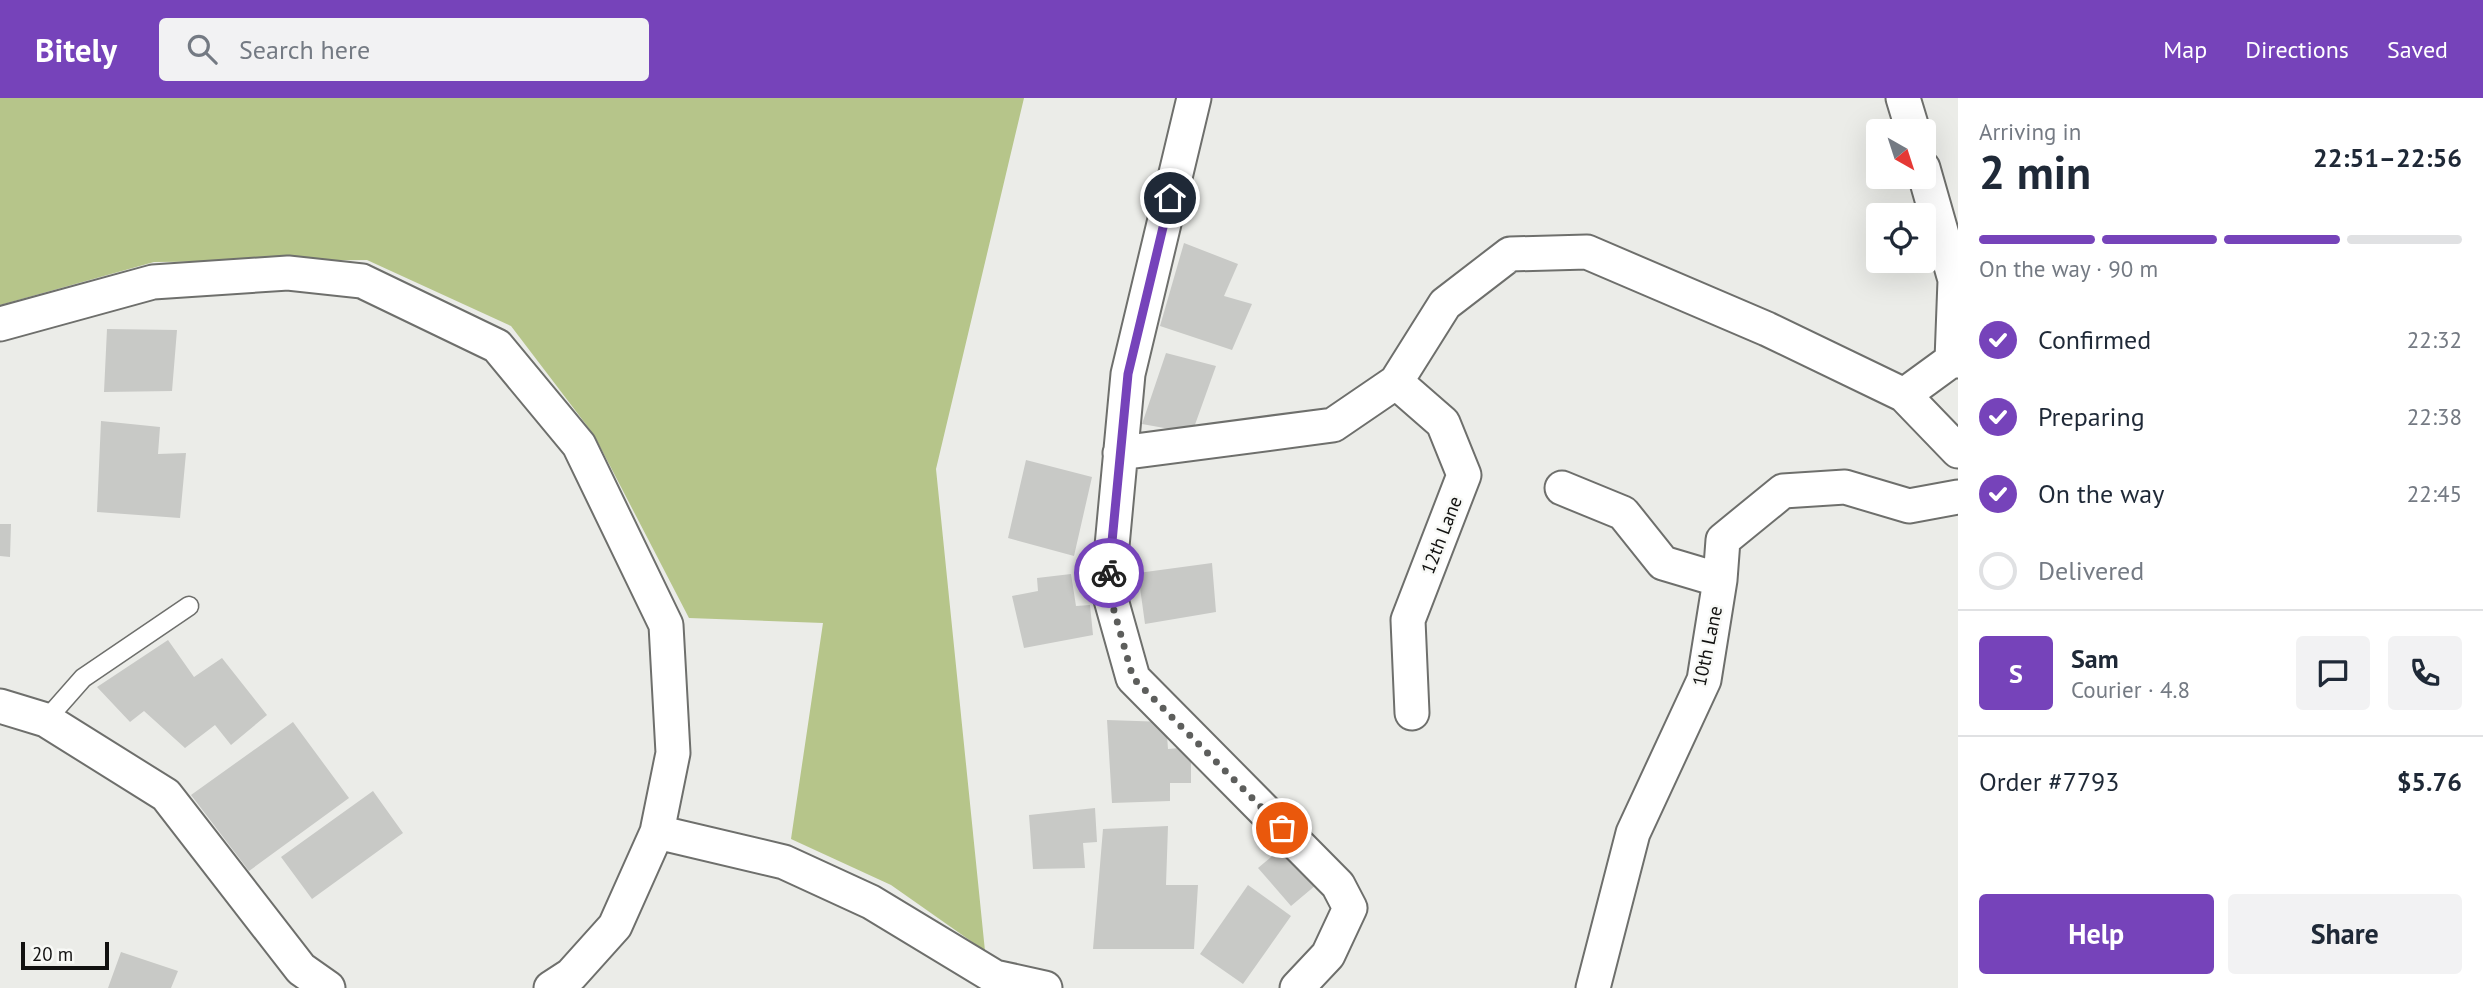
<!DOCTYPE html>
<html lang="en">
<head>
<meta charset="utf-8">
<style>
	:root { --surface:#fff; --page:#f2f2f3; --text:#1f2937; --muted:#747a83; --line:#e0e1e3; --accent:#7643ba }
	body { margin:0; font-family:"PT Sans",sans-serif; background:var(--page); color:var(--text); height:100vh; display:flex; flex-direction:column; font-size:26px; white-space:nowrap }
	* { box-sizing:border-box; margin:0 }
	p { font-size:23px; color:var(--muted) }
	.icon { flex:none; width:38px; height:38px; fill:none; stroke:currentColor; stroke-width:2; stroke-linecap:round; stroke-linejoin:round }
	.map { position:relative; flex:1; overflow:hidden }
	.side { display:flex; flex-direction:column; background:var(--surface); width:525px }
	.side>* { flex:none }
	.needle { width:46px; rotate:141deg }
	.buttons { position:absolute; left:1866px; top:21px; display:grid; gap:14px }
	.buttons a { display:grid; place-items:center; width:70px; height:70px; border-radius:7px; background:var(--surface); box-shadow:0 7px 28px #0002; font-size:35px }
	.scale { position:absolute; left:21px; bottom:18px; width:88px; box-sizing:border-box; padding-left:7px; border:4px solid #111110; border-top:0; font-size:19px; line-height:24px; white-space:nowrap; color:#111110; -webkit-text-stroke:5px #f8f9f6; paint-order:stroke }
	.pin { position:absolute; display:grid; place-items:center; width:60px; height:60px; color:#fff; margin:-30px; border:4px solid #fff; border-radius:50%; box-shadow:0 2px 7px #0007 }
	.courier { position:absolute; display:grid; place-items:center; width:70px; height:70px; margin:-35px; border:5px solid #7643ba; border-radius:50%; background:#fff; color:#222; box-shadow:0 2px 9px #0007 }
	.overview em { font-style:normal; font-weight:700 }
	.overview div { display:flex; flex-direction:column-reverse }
	.overview { display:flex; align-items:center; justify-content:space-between; height:119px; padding:0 21px }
	h1 { font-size:46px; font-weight:700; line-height:52px }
	.bar { display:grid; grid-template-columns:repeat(4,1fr); gap:10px 7px; align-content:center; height:84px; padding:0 21px }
	.bar i { height:9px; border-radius:5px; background:var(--line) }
	.bar .on { background:var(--accent) }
	.bar p { grid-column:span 4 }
	.line { display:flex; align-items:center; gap:18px; padding:0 21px; border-top:2px solid var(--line) }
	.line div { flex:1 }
	.round { display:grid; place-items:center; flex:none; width:74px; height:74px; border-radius:7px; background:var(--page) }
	ol { padding:0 21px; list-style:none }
	li { display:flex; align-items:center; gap:21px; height:77px }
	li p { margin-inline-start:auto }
	li .icon { padding:7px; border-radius:50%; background:var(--accent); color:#fff; stroke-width:4 }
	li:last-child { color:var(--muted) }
	li i { width:38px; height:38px; border:4px solid var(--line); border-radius:50% }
	.primary-button { display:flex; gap:14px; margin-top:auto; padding:14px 21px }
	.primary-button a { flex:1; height:80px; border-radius:7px; background:var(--accent); color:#fff; font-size:28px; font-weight:700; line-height:80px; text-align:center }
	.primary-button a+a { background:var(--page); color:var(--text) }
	header { display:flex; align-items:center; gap:42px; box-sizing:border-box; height:98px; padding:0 35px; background:var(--accent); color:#fff }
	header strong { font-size:33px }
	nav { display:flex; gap:38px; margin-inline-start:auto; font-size:24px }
	.search { width:490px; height:63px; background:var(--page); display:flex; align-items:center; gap:18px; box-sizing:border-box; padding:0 24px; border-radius:7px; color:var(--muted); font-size:26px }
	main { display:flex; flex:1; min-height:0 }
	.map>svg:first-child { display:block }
	.green { fill:#b6c58a }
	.building { fill:#c8c9c6 }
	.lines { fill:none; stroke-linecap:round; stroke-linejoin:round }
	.lane-casing { stroke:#6e6f6c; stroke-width:21 }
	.street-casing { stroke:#6e6f6c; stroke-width:37 }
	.lane { stroke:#fff; stroke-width:18 }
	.street { stroke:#fff; stroke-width:33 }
	.done { stroke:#5d5e5c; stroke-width:7; stroke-dasharray:0 12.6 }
	.route { stroke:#7643ba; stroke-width:9 }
	.labels { text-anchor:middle; stroke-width:5; stroke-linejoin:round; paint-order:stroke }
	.street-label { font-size:19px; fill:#111110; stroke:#f8f9f6 }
</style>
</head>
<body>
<header>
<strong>Bitely</strong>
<div class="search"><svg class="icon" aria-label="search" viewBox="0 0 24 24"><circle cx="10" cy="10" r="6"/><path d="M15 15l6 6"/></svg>Search here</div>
<nav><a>Map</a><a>Directions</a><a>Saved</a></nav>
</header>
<main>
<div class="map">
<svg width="1958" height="890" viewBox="0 0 1958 890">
	<rect width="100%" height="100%" fill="#ebece8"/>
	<path class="green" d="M0,0h1024l-88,371 49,482 -94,-66 -100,-46 32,-216 -134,-5 -95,-183 -83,-109 -144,-66 -213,2 -154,43z"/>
	<path class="building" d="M1184,145l54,21 -14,32 28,8 -20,46 -72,-24z
		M107,231l70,1 -5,61 -68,1z
		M1166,255l50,13 -24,67 -50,-9z
		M101,323l59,6 -2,27 28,-1 -6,65 -83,-6z
		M1026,362l66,17 -18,79 -66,-18z
		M0,426h11l-1,33 -10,-1z
		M1212,465l4,49 -71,12 -7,-51z
		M1071,476l5,32 14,-1 3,30 -69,13 -12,-52 26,-5 -1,-13z
		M168,542l26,37 28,-19 45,57 -36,30 -16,-20 -30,23 -41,-37 -14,11 -33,-35z
		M1107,622l59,2 2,27 23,-2v36h-21v18l-58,2z
		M293,624l56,76 -100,73 -58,-76z
		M373,693l30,42 -91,66 -31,-42z
		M1095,710l2,34 -14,1 2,25 -52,1 -4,-54z
		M1168,728l-2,59h32l-4,64h-101l10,-120z
		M1283,749l33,38 -25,21 -33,-38z
		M1248,787l43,31 -48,68 -43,-30z
		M121,854l57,19 -7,17h-63z"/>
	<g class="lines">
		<defs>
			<path id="lane" d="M46,622l37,-42 106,-72"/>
			<path id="street" d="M1194,0l-66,276 -20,215 25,89 205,207 12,23 -22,47 -31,33
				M1903,0l10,33
				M1923,70l32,112 -3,80
				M0,226l153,-42 135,-9 74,8 135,65 82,99 87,180 7,128 -16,79 -42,94 -44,49 -20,13
				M1396,284l47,41 21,52 -56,145 4,93
				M1904,297l48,-35 6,1
				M1120,355l213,-28 63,-43 49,-78 65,-50 77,-2 180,77 137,66 54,56
				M1562,390l61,25 40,50 57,17
				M0,608l46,14 120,75 135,174 27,19
				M657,734l127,30 87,40 124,75 50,11
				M1593,890l40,-155 71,-153 16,-100 3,-40 60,-49 62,-4 64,19 49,-9"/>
		</defs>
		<use href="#lane" class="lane-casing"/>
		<use href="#street" class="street-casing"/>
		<use href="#lane" class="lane"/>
		<use href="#street" class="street"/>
	</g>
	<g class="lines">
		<path class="done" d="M1109,475l-1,16 25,89 149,150"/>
		<path class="route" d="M1109,475l19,-199 42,-176"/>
	</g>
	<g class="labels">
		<g class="street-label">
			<text transform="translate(1441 437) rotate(-69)" y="7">12th Lane</text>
			<text transform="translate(1707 548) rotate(-78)" y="7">10th Lane</text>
		</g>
	</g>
</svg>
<div class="buttons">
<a><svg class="needle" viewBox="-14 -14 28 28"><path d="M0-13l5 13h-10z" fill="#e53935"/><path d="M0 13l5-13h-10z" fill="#747a83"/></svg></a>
<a><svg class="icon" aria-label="locate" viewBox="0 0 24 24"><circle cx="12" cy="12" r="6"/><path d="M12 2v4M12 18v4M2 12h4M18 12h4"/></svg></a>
</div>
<div class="scale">20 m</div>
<div class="pin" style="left:1282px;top:730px;background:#ea580c"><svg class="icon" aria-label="bag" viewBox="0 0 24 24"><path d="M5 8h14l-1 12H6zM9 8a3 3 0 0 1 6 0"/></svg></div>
<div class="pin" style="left:1170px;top:100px;background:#1f2937"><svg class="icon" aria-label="home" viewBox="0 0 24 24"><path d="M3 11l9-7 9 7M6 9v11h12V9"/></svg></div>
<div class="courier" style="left:1109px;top:475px"><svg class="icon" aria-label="bike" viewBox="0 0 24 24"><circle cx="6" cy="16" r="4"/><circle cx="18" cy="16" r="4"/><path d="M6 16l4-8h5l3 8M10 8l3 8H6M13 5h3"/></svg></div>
</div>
<section class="side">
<div class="overview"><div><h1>2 min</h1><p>Arriving in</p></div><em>22:51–22:56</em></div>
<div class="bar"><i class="on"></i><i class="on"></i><i class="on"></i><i></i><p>On the way · 90 m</p></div>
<ol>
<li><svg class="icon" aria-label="check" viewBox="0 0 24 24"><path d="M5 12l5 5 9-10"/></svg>Confirmed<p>22:32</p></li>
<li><svg class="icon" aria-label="check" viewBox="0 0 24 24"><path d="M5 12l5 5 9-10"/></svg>Preparing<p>22:38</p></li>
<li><svg class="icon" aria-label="check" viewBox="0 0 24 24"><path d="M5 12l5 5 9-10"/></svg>On the way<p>22:45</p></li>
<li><i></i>Delivered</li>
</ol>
<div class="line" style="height:126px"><b class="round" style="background:var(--accent);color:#fff">S</b><div><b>Sam</b><p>Courier · 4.8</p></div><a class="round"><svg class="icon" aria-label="chat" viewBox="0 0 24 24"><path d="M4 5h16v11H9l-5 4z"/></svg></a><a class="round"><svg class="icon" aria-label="phone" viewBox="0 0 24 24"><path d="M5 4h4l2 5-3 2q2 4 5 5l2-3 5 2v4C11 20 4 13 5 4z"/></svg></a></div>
<div class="line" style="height:91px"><div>Order #7793</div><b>$5.76</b></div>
<div class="primary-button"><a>Help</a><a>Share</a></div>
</section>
</main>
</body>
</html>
